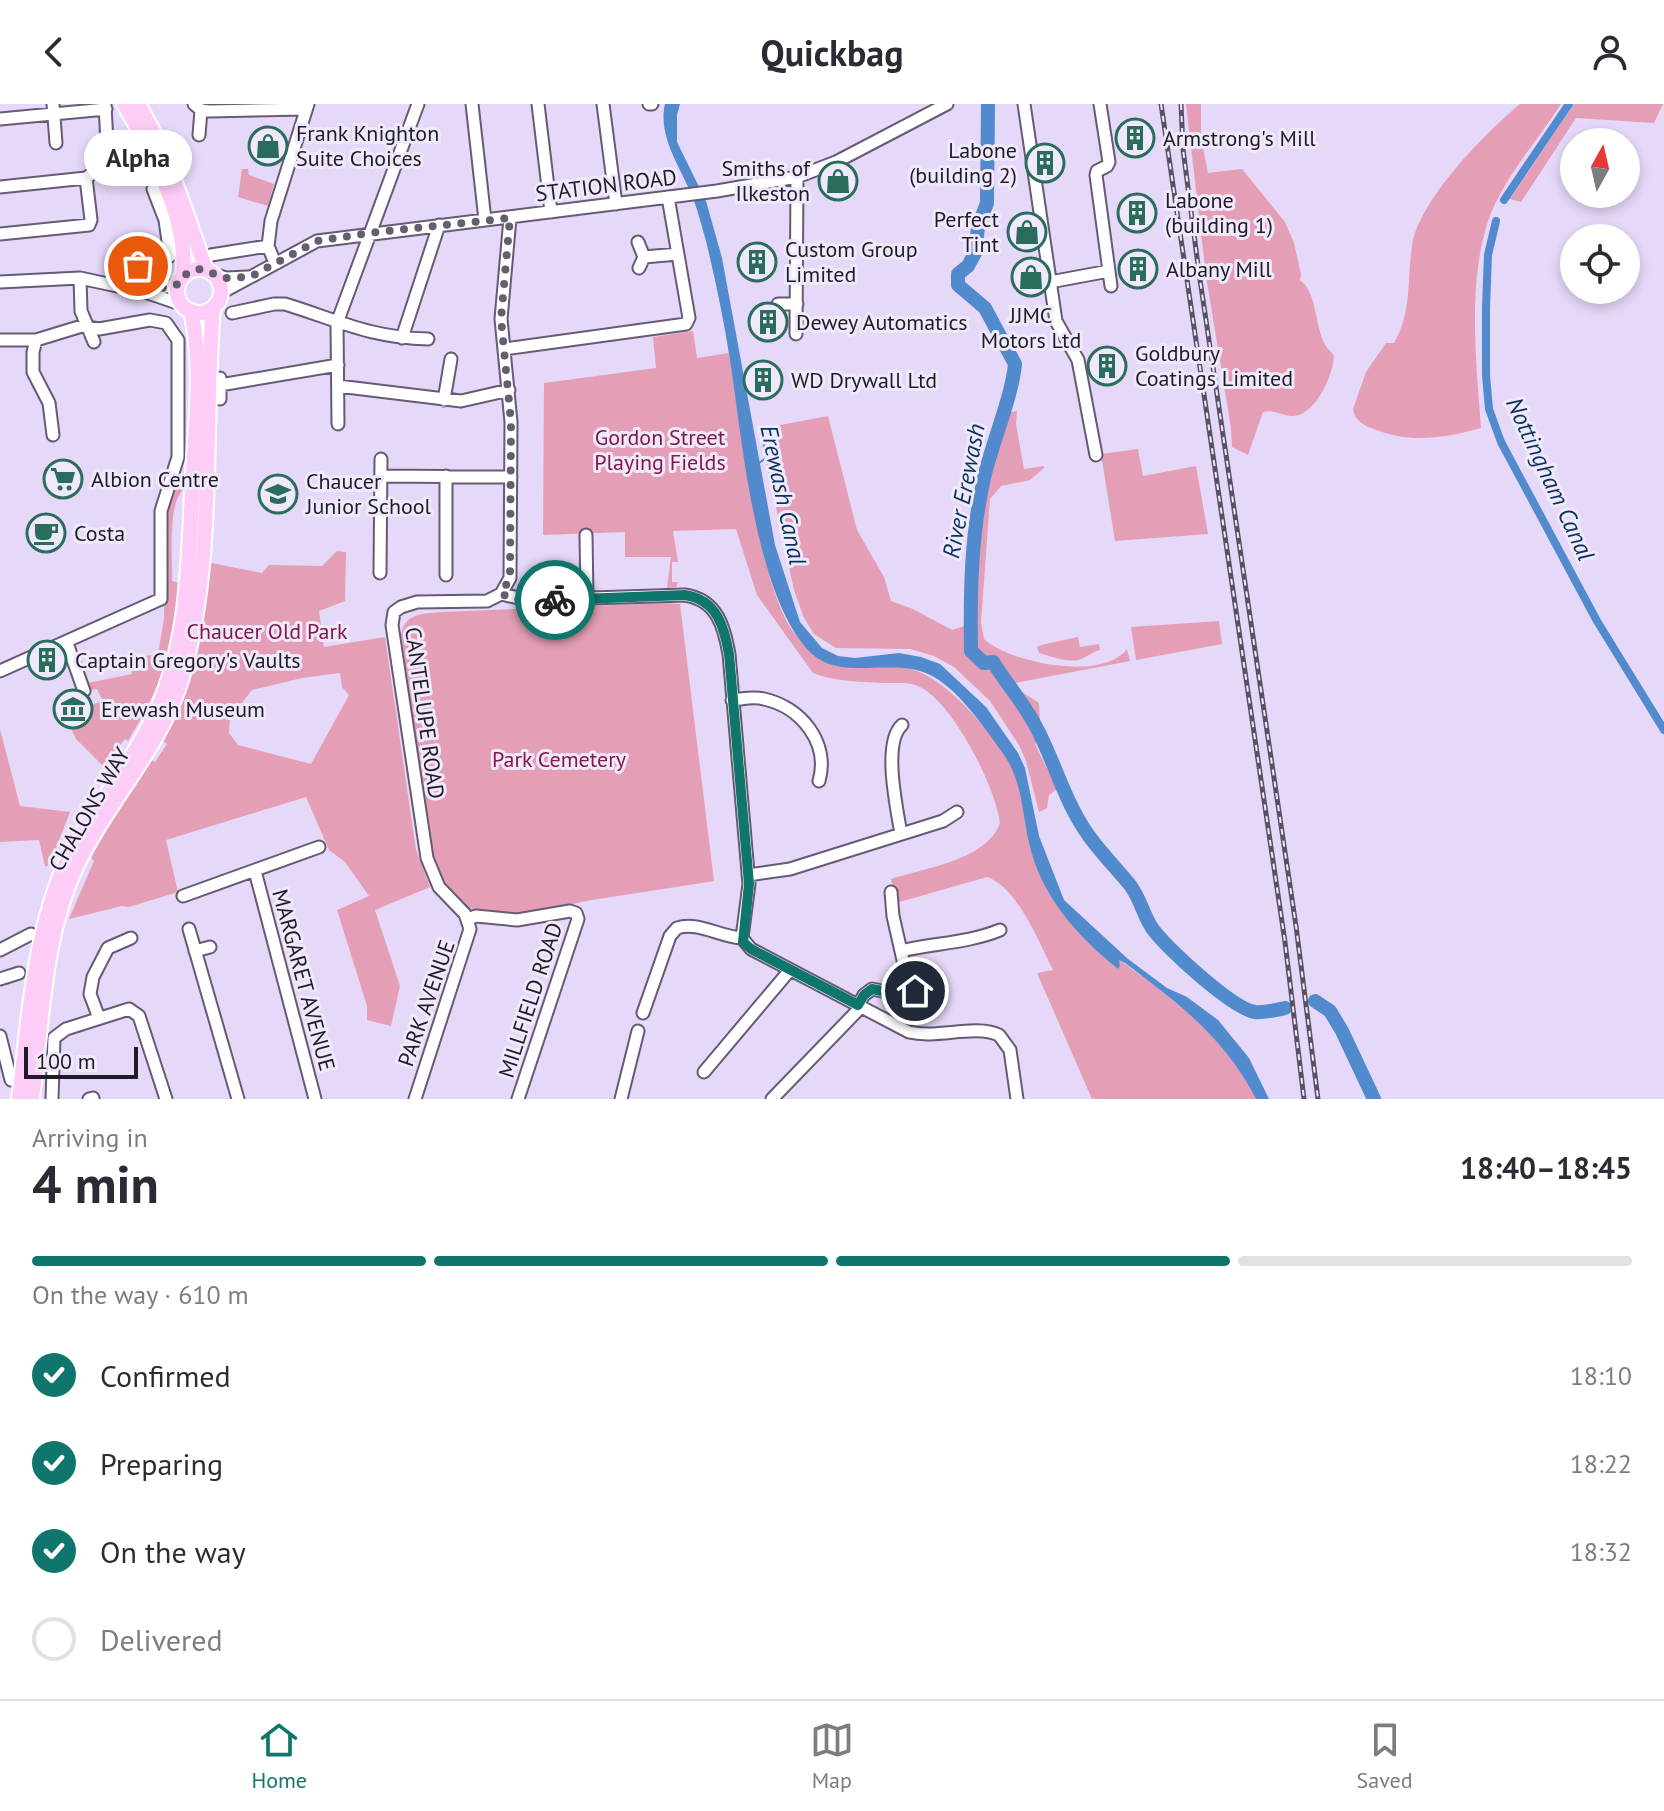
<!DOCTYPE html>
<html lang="en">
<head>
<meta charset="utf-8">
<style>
	:root { --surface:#fff; --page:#f7f7f7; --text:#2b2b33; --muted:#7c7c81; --line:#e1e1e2; --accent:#0f766e }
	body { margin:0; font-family:"PT Sans",sans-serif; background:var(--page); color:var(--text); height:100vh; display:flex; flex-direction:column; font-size:30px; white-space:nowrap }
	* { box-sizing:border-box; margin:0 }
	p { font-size:26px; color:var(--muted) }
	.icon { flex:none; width:44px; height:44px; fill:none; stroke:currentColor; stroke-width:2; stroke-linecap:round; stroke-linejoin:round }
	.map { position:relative; height:995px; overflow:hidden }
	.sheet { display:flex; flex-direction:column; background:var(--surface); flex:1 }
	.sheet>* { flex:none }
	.needle { width:52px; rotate:8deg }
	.controls { position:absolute; left:1560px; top:24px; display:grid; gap:16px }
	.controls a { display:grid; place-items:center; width:80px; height:80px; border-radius:50%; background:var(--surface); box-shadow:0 4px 12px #0003; font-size:40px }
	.scale { position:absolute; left:24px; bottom:20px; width:114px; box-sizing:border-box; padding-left:8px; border:4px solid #201b27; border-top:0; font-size:22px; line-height:28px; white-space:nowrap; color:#201b27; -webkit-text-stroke:6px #f0e8fb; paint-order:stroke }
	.pin { position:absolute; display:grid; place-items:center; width:68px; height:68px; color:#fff; margin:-34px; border:4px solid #fff; border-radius:50%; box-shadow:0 2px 8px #0007 }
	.courier { position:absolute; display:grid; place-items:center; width:80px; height:80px; margin:-40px; border:6px solid #0f766e; border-radius:50%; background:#fff; color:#222; box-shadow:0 2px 10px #0007 }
	.bubble { position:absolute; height:56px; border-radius:28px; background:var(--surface); box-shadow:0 4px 12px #0003; font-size:26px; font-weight:800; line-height:56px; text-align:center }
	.headline em { font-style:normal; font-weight:800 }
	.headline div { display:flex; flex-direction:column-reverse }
	.headline { display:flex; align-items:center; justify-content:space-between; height:136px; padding:0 32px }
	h1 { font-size:52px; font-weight:800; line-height:60px }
	.bar { display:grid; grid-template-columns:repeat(4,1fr); gap:12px 8px; align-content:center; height:96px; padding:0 32px }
	.bar i { height:10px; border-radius:6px; background:var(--line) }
	.bar .active { background:var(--accent) }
	.bar p { grid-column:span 4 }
	ol { padding:0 32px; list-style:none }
	li { display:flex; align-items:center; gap:24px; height:88px }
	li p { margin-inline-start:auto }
	li .icon { padding:8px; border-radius:50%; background:var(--accent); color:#fff; stroke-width:4 }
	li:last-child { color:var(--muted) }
	li i { width:44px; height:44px; border:4px solid var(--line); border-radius:50% }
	header { display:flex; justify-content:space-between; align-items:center; height:104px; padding:0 32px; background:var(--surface); font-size:36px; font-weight:800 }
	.tabs { display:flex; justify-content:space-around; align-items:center; height:112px; border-top:2px solid var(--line); background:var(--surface); font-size:22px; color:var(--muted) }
	.tabs a { display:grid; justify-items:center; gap:4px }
	.tabs .active { color:var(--accent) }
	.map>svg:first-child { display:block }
	.green { fill:#e49fb6; fill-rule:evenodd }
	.water { fill:#518bcd }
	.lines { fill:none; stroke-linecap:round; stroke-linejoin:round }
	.stream { stroke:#518bcd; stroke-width:2 }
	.canal { stroke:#518bcd; stroke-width:8 }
	.river { stroke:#518bcd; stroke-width:14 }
	.minor-casing { stroke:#665a75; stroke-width:15 }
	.major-casing { stroke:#fff; stroke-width:18 }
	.minor { stroke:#fff; stroke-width:11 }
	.major { stroke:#fdcdf7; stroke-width:14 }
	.rail-casing { stroke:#585163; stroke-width:5 }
	.rail { stroke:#f0e8fb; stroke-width:2; stroke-dasharray:6; stroke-linecap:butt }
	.done { stroke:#655d70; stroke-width:8; stroke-dasharray:0 14.4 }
	.route { stroke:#0f766e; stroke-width:10 }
	.labels { text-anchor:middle; stroke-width:6; stroke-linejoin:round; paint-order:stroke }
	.poi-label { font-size:22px; fill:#201b27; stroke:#f0e8fb; text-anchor:start }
	.street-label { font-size:22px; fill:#201b27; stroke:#f0e8fb }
	.park-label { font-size:22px; fill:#83184b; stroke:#f0e8fb }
	.water-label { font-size:24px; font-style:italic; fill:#07325d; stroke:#f0e8fb }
</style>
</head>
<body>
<header><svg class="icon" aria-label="back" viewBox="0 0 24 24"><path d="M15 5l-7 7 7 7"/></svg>Quickbag<svg class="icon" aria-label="person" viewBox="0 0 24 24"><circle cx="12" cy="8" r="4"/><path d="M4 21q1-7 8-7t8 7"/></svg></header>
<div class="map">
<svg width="1664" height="995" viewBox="0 0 1664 995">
	<rect width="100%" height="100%" fill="#e5d8f8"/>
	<path class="green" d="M1186,0h15v33l7,36 34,-4 43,53 9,21 7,31 -1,6c18,13 14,47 26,66 2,4 6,6 8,10 -1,19 -18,58 -40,60 -11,1 -19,-7 -31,-4l-15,43 -16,-8 -1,-19 -25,-152z
		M1520,0h41c-21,33 -48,63 -65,98 -31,63 -20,158 -15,226 -37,10 -70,16 -107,1 -11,-4 -19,-8 -21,-20l13,-37 20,-29h8c18,-31 13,-63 18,-97 6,-45 73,-113 108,-142z
		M1574,0h89l-9,19 -78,-5 -55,84 -11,-3z
		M242,65h6l1,6 25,9 -6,22 -30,-9z
		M693,227l4,27 32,-5c9,57 31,252 71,286 8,7 44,27 53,28 16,3 33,-2 49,0 38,4 83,58 103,88 18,26 18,58 24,87 12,53 48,94 89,127l2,-3 -2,-7c55,39 107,78 138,140h-164l-55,-126 16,-3c-14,-28 -35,-82 -66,-93l-91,26 -5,-24c34,-11 96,-19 109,-56 -4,-35 -48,-123 -82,-137 -9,-4 -21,-3 -31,-3 -23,-1 -52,-1 -74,-10l-56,-78 -21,-66 -63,2 5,31h-6v20h6l-2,5 -9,1 4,-31h-46v-25l-82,3 1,-152 112,-15 -3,-31z
		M1017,307l-1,13 8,45 20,-3v2l-14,12 -29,6 -11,13 -9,123 3,17c26,24 118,43 143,10l3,12 -120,23 29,19 1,18 7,13 -12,10 22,45 -8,6 -2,13 -8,4 -13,-51 -7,-16 -29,-44 -36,-34 -20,-11 -24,-7 -74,-1 -22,-14 -10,-16 -10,-28 -35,-161 69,-13 29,114 27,47 7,24 22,8 39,21 22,-7c2,-79 11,-135 33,-210z
		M1138,345l5,27 53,-10 12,68 -93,7 -14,-87z
		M179,373l5,1 -1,12c-16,16 -10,68 -11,91l8,2c-6,34 -10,71 -23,103 -8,20 -19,37 -29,55l-3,-2 -22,27 -27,-27 -7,-15 14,-5 -3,-10 23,-8 -6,-12 -8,1 -1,-7 44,-9 -4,-15 30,-5 6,-35 1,-105 11,-35z
		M337,447l9,1 -1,49 -26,10 5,36 61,-10 31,213 14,37 -55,23 25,76 -9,40 -24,-6v-14l-30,-96 32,-14 -24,-34 -16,-12 -23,-53 -140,43 12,52 -49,15 -7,-1 -53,13 25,-58 -3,-4 58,-98 6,3 12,-18 -5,-4 15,-28 20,-58 14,-91 51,10 7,-8 53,1zM340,569l2,14 7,8 -38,69 -73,-19 -9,-12 1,-15 22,-28 50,-12z
		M662,499l18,1 34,277c-40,6 -81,13 -122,19 -38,7 -85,22 -121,9 -22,-8 -32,-34 -38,-54l-32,-220c4,-22 21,-21 40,-23z
		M1219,517l3,23 -86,16 -5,-33z
		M1078,533l2,10 19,-3 1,6c-8,2 -11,6 -19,9 -12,5 -30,-3 -42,-6l-2,-6 4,-2z
		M0,625l20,77 50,6 -21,54h-4l-6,-26 -39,2z"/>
	<path class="water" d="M665,0h15l-3,11v27l29,59 16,57 53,287 25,77 22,26 16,8 17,2 44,-5 22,4 19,7 46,43 32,46 7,15 14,68 25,64 64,59 39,29 20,9 31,23 31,38 20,41h-13c-31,-61 -78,-96 -131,-136l-6,-3 1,6 -2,3c-41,-33 -77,-73 -89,-126 -7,-32 -7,-64 -27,-91 -18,-25 -46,-66 -74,-78 -36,-17 -87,8 -117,-21 -57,-56 -69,-220 -82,-299 -6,-38 -14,-76 -23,-113 -4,-13 -7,-27 -12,-40 -11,-31 -37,-63 -29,-97z"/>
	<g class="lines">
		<path class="stream" d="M759,359l7,-5 -5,-31"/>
		<path class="canal" d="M1504,96l65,-96
			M1496,117l-8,34 -2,53v67l3,34 12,33 96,179 67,109"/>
		<path class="river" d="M988,0l-1,99 -9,24 -3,26 -7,13 -10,8v11l27,23 30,56c-3,33 -23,79 -31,114 -13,57 -14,115 -13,173l13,12 9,-1c13,21 29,39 41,61 17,30 26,64 43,94 14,26 34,45 53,68 10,13 13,29 22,43 13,19 81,81 103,84 9,1 21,-2 30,-4
			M1315,897l15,10 12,20 32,68"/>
		<defs>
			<path id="minor" d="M53,0l3,39
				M194,0l7,6 8,1 97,-2
				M472,0l13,116
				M538,0l13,108
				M603,0l13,100
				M649,0h3
				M1024,0l32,217 22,39 18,95
				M1100,0l9,58 -2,4 -10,5 -1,4 15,111
				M105,1l3,57
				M0,15l106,-10
				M199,31l2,-25
				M0,83l86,-9 22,-16 28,-10
				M0,130l89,-9 2,-5 -5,-42
				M638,138l6,15 -5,11
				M211,151l57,-9
				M644,153l34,-3
				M275,159l-7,-17 3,-25 37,-117
				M213,170l13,4 22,-1
				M80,174l1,33 13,31
				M0,178l80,-4 65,14 38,13
				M1050,178l59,-11
				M130,184l3,-14 5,-8 24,-5 8,-5 -5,-36 -12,-31
				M146,187l33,-7
				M221,189l96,-52 400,-50 80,-14 39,-15 111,-58
				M778,200h19
				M232,209l42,-9h11c52,16 86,34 143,35
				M796,230l1,-157
				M402,234l37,-113
				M0,236h36l46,-14 17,3 51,-9 16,3 12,17v117l-17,54v88l-161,72
				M36,236l-3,12v20l16,31 4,32
				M504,245l182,-25 3,-6 -21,-121
				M220,274v21
				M220,281l118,-20
				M338,282l123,15 48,-11
				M444,296l7,-41
				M338,320l-1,-101 81,-219
				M381,372l130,1
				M586,431l1,63
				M380,469l1,-114
				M446,471v-99
				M501,490l9,-16 1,-156 -10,-103 9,-101
				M67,539l17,48
				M732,596c11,-1 22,-4 32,-1 37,8 66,44 55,82
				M901,730c-4,-25 -19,-91 1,-109
				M255,767l60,228
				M748,771l42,-6 153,-48 14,-9
				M891,788l2,24 17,75
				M183,792l136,-49
				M468,815l8,-3 41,4 53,-9 6,2 2,6 -60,180
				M189,825l49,170
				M742,834l9,11 158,83c29,7 65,-8 90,3l11,15 7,49
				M0,846l31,-16
				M195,847l15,-4
				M901,847c34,-8 67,-8 99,-21
				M0,875l19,-6
				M858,901l6,-10 8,-6 20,4 33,-3
				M643,909l27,-77 7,-8c21,-7 43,9 65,10
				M99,914l-9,-24 3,-17 15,-29 23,-10
				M0,932l11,44
				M704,968l86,-102
				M52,995l2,-61 12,-9 63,-20 10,7 27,83
				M89,995l4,-1
				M415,995l55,-170 -5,-15 -26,-27 -12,-29 -35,-233 2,-13 7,-5 16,-5 70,-1 14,-7 27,6 157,-5c32,5 39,31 44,59l20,230 -7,54
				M621,995l17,-68
				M772,995l89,-92"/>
			<path id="major" d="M124,0c28,48 65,117 59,173
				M138,0c31,52 48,110 68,166
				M177 187a22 22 0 1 1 44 0a22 22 0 1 1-44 0Z
				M19,995c9,-73 14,-151 40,-220 24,-61 70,-108 97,-167 35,-75 32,-158 37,-238 3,-55 10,-109 -2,-163
				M32,995c10,-77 11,-161 44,-232 31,-66 85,-119 106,-190 34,-119 21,-247 31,-369"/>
		</defs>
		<use href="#minor" class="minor-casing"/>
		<use href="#major" class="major-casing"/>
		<use href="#minor" class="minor"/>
		<use href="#major" class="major"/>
		<defs>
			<path id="rail" d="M1161,0l124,838 19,157
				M1181,0l2,45 16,124 97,653 22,173"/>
		</defs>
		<use href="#rail" class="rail-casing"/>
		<use href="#rail" class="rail"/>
	</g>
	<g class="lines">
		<path class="done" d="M138,162l-5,8 -3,14 15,4 34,-8 8,-11 13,-4 26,9 24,-1 67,-36 52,-8 141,-15 -9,101 10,103 -1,156 -9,16 19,6h35"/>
		<path class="route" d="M555,496l130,-5c32,5 39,31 44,59l20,230 -6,58 8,7 107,56 6,-10 8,-6 20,4 23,-2"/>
	</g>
	<defs>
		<symbol id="building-ring" viewBox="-11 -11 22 22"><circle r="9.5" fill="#f0e8fb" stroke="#2b6d5d" stroke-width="1.5"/><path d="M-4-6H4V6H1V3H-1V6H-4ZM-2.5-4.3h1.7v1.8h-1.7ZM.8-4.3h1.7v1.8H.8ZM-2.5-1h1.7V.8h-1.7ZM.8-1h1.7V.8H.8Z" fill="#2b6d5d"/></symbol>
		<symbol id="shop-ring" viewBox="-11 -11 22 22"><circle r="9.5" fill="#f0e8fb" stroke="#2b6d5d" stroke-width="1.5"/><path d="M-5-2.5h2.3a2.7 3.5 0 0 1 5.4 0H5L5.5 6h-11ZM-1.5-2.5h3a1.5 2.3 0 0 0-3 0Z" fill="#2b6d5d"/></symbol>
		<symbol id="supermarket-ring" viewBox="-11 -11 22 22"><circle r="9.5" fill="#f0e8fb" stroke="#2b6d5d" stroke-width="1.5"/><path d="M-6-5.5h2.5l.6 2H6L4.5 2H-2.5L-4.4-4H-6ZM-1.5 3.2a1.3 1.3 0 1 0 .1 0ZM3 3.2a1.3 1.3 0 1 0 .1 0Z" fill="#2b6d5d"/></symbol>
		<symbol id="school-ring" viewBox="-11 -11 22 22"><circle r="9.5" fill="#f0e8fb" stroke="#2b6d5d" stroke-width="1.5"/><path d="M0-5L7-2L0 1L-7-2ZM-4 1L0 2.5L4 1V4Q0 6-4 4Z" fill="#2b6d5d"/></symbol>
		<symbol id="cafe-ring" viewBox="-11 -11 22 22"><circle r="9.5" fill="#f0e8fb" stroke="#2b6d5d" stroke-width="1.5"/><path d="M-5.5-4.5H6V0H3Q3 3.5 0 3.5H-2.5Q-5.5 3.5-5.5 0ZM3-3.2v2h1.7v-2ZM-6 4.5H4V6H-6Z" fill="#2b6d5d"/></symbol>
		<symbol id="museum-ring" viewBox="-11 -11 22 22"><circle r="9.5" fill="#f0e8fb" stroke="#2b6d5d" stroke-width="1.5"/><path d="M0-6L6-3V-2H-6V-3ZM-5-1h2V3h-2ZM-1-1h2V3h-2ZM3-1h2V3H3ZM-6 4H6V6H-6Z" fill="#2b6d5d"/></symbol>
	</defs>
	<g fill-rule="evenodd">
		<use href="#building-ring" x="1113" y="12" width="44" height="44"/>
		<use href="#shop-ring" x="246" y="20" width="44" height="44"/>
		<use href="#building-ring" x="1023" y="37" width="44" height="44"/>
		<use href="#shop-ring" x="816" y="55" width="44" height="44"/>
		<use href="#building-ring" x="1115" y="87" width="44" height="44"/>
		<use href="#shop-ring" x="1005" y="106" width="44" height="44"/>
		<use href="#building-ring" x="735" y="136" width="44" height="44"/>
		<use href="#building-ring" x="1116" y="143" width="44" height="44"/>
		<use href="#shop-ring" x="1009" y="151" width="44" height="44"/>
		<use href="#building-ring" x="746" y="196" width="44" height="44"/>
		<use href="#building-ring" x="1085" y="240" width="44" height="44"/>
		<use href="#building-ring" x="741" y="254" width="44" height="44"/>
		<use href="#supermarket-ring" x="41" y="353" width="44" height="44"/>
		<use href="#school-ring" x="256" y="368" width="44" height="44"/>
		<use href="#cafe-ring" x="24" y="407" width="44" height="44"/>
		<use href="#building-ring" x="25" y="534" width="44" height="44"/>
		<use href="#museum-ring" x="51" y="583" width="44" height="44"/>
	</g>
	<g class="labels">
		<g class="poi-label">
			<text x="296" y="37">Frank Knighton<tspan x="296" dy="25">Suite Choices</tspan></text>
			<text x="1163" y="42">Armstrong's Mill</text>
			<text x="1017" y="54" text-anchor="end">Labone<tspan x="1017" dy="25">(building 2)</tspan></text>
			<text x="810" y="72" text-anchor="end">Smiths of<tspan x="810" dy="25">Ilkeston</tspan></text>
			<text x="1165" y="104">Labone<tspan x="1165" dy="25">(building 1)</tspan></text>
			<text x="999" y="123" text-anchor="end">Perfect<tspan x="999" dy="25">Tint</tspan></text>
			<text x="785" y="153">Custom Group<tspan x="785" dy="25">Limited</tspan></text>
			<text x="1166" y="173">Albany Mill</text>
			<text x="1031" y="219" text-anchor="middle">JJMC<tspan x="1031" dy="25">Motors Ltd</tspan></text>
			<text x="796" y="226">Dewey Automatics</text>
			<text x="1135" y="257">Goldbury<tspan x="1135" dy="25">Coatings Limited</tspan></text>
			<text x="791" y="284">WD Drywall Ltd</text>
			<text x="91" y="383">Albion Centre</text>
			<text x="306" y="385">Chaucer<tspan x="306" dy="25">Junior School</tspan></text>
			<text x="74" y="437">Costa</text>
			<text x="75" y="564">Captain Gregory's Vaults</text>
			<text x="101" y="613">Erewash Museum</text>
		</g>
		<g class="street-label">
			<text transform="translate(606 81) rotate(-7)" y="8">STATION ROAD</text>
			<text transform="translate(425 609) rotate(82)" y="8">CANTELUPE ROAD</text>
			<text transform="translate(89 705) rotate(-60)" y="8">CHALONS WAY</text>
			<text transform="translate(304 876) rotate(75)" y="8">MARGARET AVENUE</text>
			<text transform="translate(530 896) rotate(-72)" y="8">MILLFIELD ROAD</text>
			<text transform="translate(426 899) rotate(-71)" y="8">PARK AVENUE</text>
		</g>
		<g class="park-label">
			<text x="660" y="341">Gordon Street<tspan x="660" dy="25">Playing Fields</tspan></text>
			<text x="267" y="535">Chaucer Old Park</text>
			<text x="559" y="663">Park Cemetery</text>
		</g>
		<g class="water-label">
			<text transform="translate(1550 375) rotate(65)" y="8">Nottingham Canal</text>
			<text transform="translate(964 387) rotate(-79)" y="8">River Erewash</text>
			<text transform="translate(783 391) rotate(78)" y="8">Erewash Canal</text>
		</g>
	</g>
</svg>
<div class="controls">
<a><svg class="needle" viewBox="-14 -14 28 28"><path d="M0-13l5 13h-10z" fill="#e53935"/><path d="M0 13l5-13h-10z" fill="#7c7c81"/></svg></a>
<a><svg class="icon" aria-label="locate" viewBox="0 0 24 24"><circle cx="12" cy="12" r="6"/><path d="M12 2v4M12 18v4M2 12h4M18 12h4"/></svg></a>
</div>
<div class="scale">100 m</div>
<div class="pin" style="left:138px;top:162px;background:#ea580c"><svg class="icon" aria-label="bag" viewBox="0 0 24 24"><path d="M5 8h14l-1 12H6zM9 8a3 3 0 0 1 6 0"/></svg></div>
<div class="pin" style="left:915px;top:887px;background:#1f2937"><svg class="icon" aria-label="home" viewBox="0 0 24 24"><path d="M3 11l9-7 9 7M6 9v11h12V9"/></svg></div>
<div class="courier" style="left:555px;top:496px"><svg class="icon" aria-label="bike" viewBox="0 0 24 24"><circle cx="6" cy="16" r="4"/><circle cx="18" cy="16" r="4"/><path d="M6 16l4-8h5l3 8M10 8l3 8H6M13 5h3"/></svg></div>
<div class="bubble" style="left:84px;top:26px;width:108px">Alpha</div>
</div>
<section class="sheet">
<div class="headline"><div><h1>4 min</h1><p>Arriving in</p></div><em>18:40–18:45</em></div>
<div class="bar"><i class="active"></i><i class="active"></i><i class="active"></i><i></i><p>On the way · 610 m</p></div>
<ol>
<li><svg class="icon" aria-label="check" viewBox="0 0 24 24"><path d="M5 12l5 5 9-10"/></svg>Confirmed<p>18:10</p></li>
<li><svg class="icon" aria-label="check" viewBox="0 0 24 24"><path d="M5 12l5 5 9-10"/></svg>Preparing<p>18:22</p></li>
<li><svg class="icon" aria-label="check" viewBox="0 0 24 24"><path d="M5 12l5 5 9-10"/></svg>On the way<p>18:32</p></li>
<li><i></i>Delivered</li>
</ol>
</section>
<nav class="tabs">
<a class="active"><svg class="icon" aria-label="home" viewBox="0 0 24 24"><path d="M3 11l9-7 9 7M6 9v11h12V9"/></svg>Home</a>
<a><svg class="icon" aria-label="map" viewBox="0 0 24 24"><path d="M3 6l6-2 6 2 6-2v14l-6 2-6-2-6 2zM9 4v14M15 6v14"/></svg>Map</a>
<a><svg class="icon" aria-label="saved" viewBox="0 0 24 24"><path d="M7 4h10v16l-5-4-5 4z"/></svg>Saved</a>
</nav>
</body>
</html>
